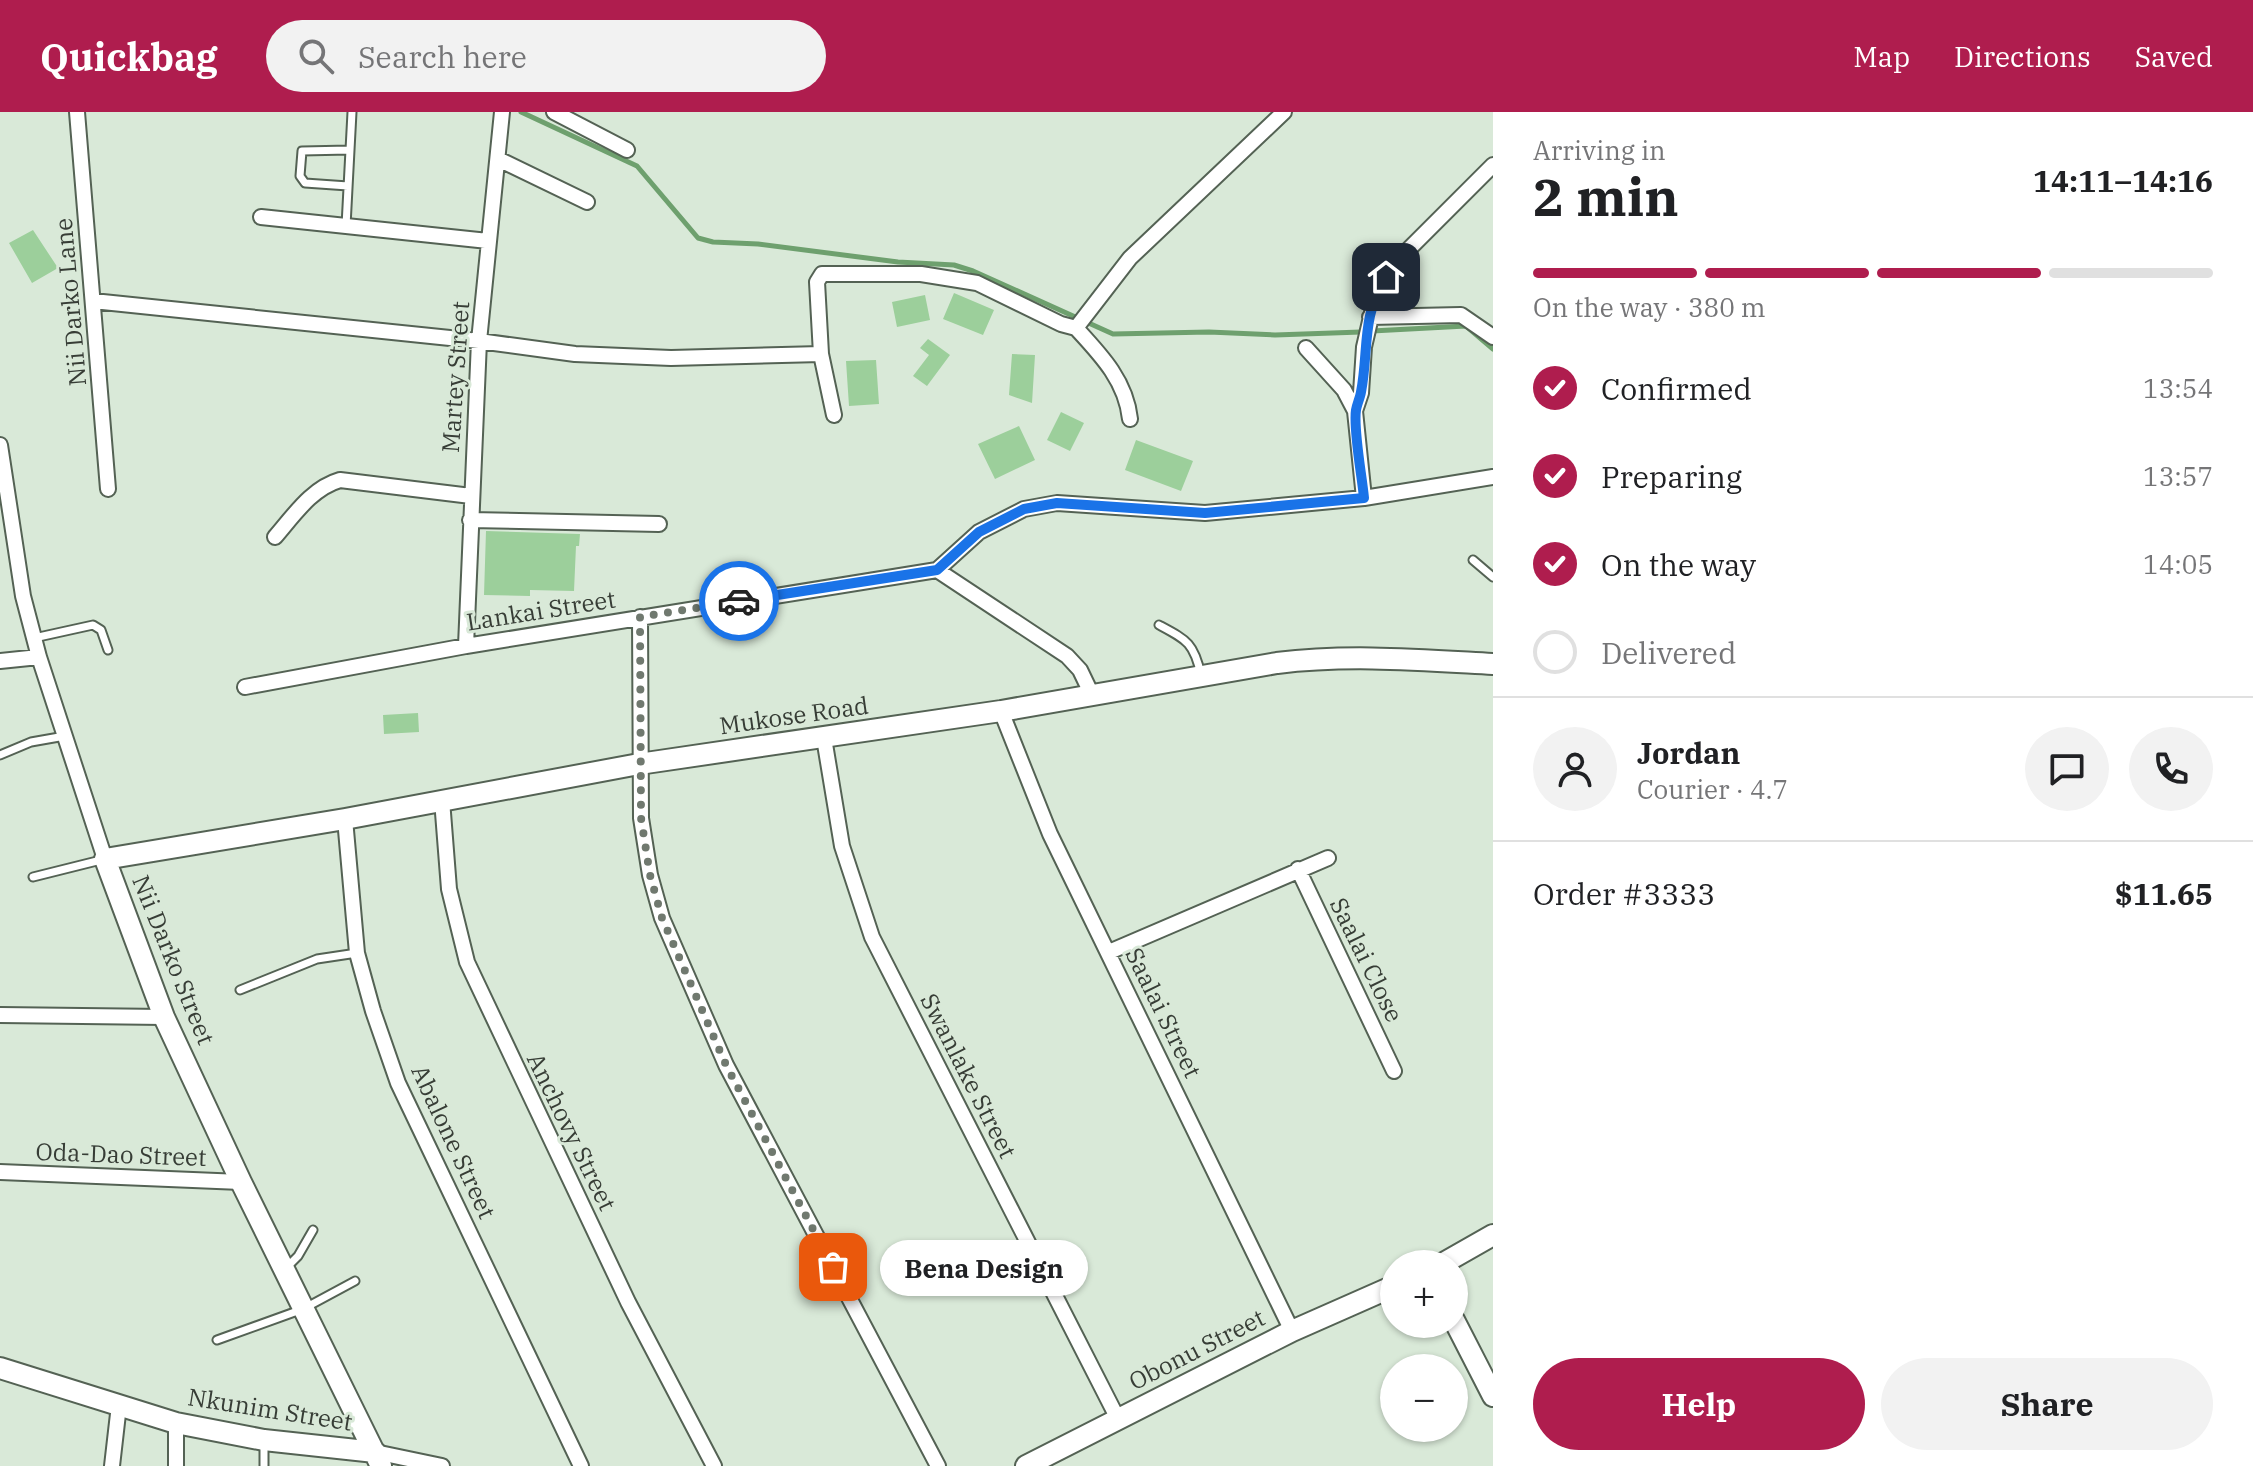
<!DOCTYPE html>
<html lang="en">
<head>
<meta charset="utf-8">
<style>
	:root { --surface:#fff; --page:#f2f2f2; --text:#202124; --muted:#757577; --line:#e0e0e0; --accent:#af1d4e }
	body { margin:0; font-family:"IBM Plex Serif",serif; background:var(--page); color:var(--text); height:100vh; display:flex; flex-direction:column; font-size:30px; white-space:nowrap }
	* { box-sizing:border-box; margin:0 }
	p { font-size:26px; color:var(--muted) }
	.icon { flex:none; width:44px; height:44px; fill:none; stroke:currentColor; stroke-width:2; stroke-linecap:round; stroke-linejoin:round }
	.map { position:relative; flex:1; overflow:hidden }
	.side { display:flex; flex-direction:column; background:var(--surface); width:760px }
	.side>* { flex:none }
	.controls { position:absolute; left:1380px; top:1138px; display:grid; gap:16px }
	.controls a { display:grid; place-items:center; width:88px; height:88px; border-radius:50%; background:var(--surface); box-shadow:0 2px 6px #0004; font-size:40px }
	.pin { position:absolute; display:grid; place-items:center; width:68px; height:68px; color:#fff; margin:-34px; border-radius:16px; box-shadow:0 4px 12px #0006 }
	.courier { position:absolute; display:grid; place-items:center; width:80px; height:80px; margin:-40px; border:6px solid #1a73e8; border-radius:50%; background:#fff; color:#222; box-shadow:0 2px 10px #0007 }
	.bubble { position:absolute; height:56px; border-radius:28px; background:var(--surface); box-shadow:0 2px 6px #0004; font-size:26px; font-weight:700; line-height:56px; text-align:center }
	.head em { font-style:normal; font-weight:700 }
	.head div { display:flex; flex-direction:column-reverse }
	.head { display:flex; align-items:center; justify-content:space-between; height:136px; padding:0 40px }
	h1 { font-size:52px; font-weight:700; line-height:60px }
	.bar { display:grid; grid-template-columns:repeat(4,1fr); gap:12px 8px; align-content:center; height:96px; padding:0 40px }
	.bar i { height:10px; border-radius:6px; background:var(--line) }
	.bar .selected { background:var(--accent) }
	.bar p { grid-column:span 4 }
	.line { display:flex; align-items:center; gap:20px; padding:0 40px; border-top:2px solid var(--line) }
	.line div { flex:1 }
	.round { display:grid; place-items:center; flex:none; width:84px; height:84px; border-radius:42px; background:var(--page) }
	ol { padding:0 40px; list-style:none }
	li { display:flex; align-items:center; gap:24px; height:88px }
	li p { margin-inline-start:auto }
	li .icon { padding:8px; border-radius:50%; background:var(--accent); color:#fff; stroke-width:4 }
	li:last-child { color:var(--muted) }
	li i { width:44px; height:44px; border:4px solid var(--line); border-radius:50% }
	.primary-button { display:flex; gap:16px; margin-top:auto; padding:16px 40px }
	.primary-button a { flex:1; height:92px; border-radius:48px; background:var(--accent); color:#fff; font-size:32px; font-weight:700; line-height:92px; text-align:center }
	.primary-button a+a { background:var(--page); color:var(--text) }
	header { display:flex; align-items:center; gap:48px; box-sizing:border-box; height:112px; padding:0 40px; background:var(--accent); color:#fff }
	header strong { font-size:38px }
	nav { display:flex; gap:44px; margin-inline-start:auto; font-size:28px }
	.search { width:560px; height:72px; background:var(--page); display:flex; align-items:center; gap:20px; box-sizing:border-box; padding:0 28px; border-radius:44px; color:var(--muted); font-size:30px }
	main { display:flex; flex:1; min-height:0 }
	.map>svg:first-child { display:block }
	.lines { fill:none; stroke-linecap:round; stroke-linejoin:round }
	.stream { stroke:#6ea06e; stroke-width:5 }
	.building { fill:#9ccf9b }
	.lane-casing { stroke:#546254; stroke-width:11 }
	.street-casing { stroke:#546254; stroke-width:18 }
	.secondary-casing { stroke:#546254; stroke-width:24 }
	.lane { stroke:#fff; stroke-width:7 }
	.street { stroke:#fff; stroke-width:14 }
	.secondary { stroke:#fff; stroke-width:20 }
	.done { stroke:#70796f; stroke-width:8; stroke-dasharray:0 14.4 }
	.route { stroke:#1a73e8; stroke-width:10 }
	.labels { text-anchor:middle; stroke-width:6; stroke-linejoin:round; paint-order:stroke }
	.street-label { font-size:24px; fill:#373d36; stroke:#d9e9d8 }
</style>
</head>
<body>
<header>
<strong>Quickbag</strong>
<div class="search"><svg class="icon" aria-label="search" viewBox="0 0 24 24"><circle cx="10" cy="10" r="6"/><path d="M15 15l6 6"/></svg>Search here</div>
<nav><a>Map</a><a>Directions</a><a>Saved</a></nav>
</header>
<main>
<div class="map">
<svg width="1493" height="1354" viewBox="0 0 1493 1354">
	<rect width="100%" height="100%" fill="#d9e9d8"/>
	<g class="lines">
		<path class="stream" d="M521,0l116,54 61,72 15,4 45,2 140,18 56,3 19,6 140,63 96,-2 66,3 86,-3
			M1372,219l94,-5 27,23"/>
	</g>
	<path class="building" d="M33,118l25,38 -26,15 -23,-40z
		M954,181l40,17 -11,25 -40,-16z
		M925,183l5,25 -33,7 -5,-25z
		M928,227l22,16 -23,31 -14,-10 16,-21 -9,-7z
		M1012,242l23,1 -3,48 -23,-8z
		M876,248l3,44 -30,2 -3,-45z
		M1061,300l23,11 -14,28 -23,-11z
		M1019,314l16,34 -40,19 -17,-35z
		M1136,328l57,21 -12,30 -56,-21z
		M486,419l94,3 -1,12h-3l-2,45 -44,-1v6l-46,-1z
		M418,601l1,19 -35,2 -1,-19z"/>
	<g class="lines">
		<defs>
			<path id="lane" d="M348,74l-43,-3 -5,-7 2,-25 47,-1
				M346,114l6,-114
				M1473,448l20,17
				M1159,513c28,15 35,18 42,50
				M34,526l59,-13 8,5 7,20
				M0,643l31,-13 34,-6
				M33,765l72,-18
				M240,878l77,-31 40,-6
				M286,1156l12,-12 15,-26
				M217,1228l86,-31 52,-28
				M264,1354v-24"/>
			<path id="street" d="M77,0l31,377
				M554,0l73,38
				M498,47l89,43
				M261,105l227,24
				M93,189l386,40 96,13 96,4 150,-4
				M1370,205l91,-2 32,22
				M1076,216c25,27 50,53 54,91
				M1306,236l38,42 11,21
				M834,303l-13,-61 -4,-72 5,-8h99l56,9 84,41 15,4 54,-70 154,-146
				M0,333l23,151 16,61 66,202
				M1364,386l-9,-87 6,-18 3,-46 13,-56 18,-28 98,-98
				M470,408l189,4
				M275,425c19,-22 37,-49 65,-57l131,16
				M937,458l130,86 13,14 12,25
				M640,505l1,201 9,57 12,43 64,147 212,401
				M466,534l13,-305 23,-229
				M0,549l39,-4
				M245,575l221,-41 471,-76 42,-38 45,-23 33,-6 148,10 159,-15 129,-21
				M1001,599l49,123 242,497
				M824,626l18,108 30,91 246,482
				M442,688l7,89 18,73 161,340 86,164
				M345,707l12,134 16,58 25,72 183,383
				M1298,757l96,202
				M1109,840l219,-94
				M0,903l164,2
				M0,1060l241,10
				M375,1340l67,14
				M112,1354l7,-61
				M176,1354v-43"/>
			<path id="secondary" d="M1442,1152l51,-29
				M1454,1208l39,76
				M0,1256l176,55 88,17 111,12
				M381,1354l-140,-284 -77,-165 -59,-158 240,-40 294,-55 362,-53 276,-48c72,-9 144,-3 216,1
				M1026,1354l266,-135 102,-45"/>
		</defs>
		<use href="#lane" class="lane-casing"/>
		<use href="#street" class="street-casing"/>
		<use href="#secondary" class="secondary-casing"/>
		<use href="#lane" class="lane"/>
		<use href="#street" class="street"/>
		<use href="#secondary" class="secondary"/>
	</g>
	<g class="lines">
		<path class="done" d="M739,489l-99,16 1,201 9,57 12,43 64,147 107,202"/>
		<path class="route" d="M739,489l198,-31 42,-38 45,-23 33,-6 148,10 159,-15c-2,-22 -11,-69 -8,-88 1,-6 4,-12 5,-18 8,-41 0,-76 25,-115"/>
	</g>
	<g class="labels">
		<g class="street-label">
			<text transform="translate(71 190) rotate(-95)" y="8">Nii Darko Lane</text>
			<text transform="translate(456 265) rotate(-86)" y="8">Martey Street</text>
			<text transform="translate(541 499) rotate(-9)" y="8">Lankai Street</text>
			<text transform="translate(794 604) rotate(-8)" y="8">Mukose Road</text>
			<text transform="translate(173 848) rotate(68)" y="8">Nii Darko Street</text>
			<text transform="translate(1366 848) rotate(64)" y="8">Saalai Close</text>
			<text transform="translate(1163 901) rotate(64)" y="8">Saalai Street</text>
			<text transform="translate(968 964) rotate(63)" y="8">Swanlake Street</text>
			<text transform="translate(571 1020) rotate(64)" y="8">Anchovy Street</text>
			<text transform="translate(453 1030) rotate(65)" y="8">Abalone Street</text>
			<text transform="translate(121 1043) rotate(2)" y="8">Oda-Dao Street</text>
			<text transform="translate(1197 1238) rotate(-27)" y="8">Obonu Street</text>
			<text transform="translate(270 1298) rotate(9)" y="8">Nkunim Street</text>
		</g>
	</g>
</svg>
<div class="controls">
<a>+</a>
<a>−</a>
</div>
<div class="pin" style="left:833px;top:1155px;background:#ea580c"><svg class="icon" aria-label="bag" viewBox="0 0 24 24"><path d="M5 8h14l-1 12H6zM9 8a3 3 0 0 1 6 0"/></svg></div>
<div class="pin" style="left:1386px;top:165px;background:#1f2937"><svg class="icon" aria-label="home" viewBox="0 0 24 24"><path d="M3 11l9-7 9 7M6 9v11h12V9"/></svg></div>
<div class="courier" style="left:739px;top:489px"><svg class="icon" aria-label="car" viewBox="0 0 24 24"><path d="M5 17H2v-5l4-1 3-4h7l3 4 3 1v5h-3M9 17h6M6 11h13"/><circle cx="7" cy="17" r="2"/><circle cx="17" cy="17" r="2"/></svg></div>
<div class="bubble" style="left:880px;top:1128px;width:208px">Bena Design</div>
</div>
<section class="side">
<div class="head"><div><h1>2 min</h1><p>Arriving in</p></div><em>14:11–14:16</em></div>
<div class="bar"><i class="selected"></i><i class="selected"></i><i class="selected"></i><i></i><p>On the way · 380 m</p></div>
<ol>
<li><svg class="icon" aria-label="check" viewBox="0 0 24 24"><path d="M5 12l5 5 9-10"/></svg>Confirmed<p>13:54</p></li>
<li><svg class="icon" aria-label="check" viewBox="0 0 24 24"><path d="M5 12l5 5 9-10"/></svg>Preparing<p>13:57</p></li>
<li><svg class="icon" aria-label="check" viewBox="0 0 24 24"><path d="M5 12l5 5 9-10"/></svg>On the way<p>14:05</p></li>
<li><i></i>Delivered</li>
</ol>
<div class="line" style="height:144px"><a class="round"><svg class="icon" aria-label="person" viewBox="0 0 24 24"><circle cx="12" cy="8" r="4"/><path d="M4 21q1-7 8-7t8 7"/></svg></a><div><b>Jordan</b><p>Courier · 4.7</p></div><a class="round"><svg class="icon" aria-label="chat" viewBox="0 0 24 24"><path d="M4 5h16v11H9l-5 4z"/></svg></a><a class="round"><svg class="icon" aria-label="phone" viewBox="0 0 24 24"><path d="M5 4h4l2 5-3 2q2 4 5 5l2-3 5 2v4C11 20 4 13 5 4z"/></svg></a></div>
<div class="line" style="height:104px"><div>Order #3333</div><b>$11.65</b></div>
<div class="primary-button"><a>Help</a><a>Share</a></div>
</section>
</main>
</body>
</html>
